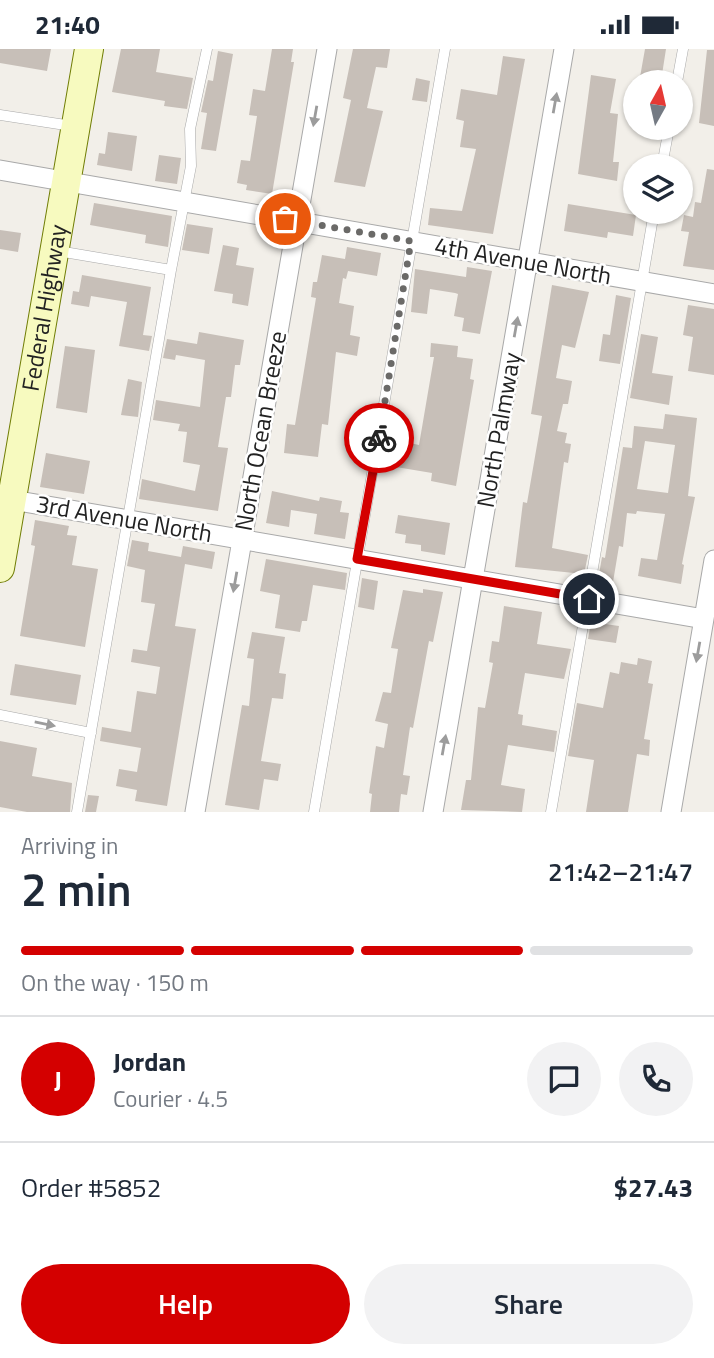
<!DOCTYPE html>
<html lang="en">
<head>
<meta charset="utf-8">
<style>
	:root { --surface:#fff; --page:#f2f2f3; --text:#1f2937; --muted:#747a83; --line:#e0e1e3; --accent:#d40000 }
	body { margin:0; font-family:"Titillium Web",sans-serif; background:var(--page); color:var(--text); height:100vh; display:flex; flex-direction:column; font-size:26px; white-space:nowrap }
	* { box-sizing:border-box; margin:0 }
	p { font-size:23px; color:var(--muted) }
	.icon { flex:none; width:38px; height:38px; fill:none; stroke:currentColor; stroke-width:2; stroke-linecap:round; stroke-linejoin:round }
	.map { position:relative; height:763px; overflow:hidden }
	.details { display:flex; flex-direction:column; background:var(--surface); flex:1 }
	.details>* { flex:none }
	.needle { width:46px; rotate:8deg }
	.controls { position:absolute; left:623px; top:21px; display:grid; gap:14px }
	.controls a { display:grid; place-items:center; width:70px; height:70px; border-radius:50%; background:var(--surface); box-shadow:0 2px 5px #0004; font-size:35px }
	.pin { position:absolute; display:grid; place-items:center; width:60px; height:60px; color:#fff; margin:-30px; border:4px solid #fff; border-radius:50%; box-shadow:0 2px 7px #0007 }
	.courier { position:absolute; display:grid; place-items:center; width:70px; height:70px; margin:-35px; border:5px solid #d40000; border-radius:50%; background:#fff; color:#222; box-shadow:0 2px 9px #0007 }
	.headline em { font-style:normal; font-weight:600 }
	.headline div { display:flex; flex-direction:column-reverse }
	.headline { display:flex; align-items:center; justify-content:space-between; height:119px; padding:0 21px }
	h1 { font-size:46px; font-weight:600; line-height:52px }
	.bar { display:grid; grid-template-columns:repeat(4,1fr); gap:10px 7px; align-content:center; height:84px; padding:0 21px }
	.bar i { height:9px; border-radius:5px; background:var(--line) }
	.bar .on { background:var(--accent) }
	.bar p { grid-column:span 4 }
	.line { display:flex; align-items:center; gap:18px; padding:0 21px; border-top:2px solid var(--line) }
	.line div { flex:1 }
	.round { display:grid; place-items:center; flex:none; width:74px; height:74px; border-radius:37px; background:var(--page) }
	.primary-button { display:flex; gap:14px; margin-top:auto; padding:14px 21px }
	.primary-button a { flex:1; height:80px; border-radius:42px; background:var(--accent); color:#fff; font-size:28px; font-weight:600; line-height:80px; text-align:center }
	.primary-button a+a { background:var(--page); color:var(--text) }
	.status { display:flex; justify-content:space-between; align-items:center; height:49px; padding:0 35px; background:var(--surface); direction:ltr }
	.status svg { height:19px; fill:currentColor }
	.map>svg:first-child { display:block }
	.building { fill:#c7bfb8; fill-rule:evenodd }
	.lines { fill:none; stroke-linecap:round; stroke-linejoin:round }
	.lane-casing { stroke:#a9a9a9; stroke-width:11 }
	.street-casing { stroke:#a9a9a9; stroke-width:21 }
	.secondary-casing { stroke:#707d05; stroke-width:30 }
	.lane { stroke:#fff; stroke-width:10 }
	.street { stroke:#fff; stroke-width:19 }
	.secondary { stroke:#f7fabf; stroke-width:28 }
	.oneway { fill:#9c9c9c }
	.done { stroke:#6b6a68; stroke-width:7; stroke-dasharray:0 12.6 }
	.route { stroke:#d40000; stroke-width:9 }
	.labels { text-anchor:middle; stroke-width:5; stroke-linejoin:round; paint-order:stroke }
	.street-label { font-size:24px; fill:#222; stroke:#fff }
</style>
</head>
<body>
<div class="status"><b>21:40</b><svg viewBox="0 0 49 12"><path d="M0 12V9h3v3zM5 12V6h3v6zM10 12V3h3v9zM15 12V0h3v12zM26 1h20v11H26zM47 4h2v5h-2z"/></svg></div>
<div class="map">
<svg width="714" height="763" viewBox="0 0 714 763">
	<rect width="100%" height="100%" fill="#f2efe9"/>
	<path class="building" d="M0,0h51l-4,22 -47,-8z
		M121,0h39l-4,23 37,6 -6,31 -23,-3 1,-5 -53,-9z
		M272,0h21l-2,13h3l-22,132 -26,-4 1,-5 -10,-2 4,-23 9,1 7,-45 -8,-1 4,-26 12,2z
		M353,0h37l-3,19 -11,-1 -9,41 16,3 -18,76 -31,-5 17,-82 -8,-2z
		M645,0h21l-5,32 -21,-4z
		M707,1h7v76l-15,-3z
		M218,2l15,3 -17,97 -15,-2 6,-36 -6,-1 7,-32 5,1z
		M503,7l22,3 -32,175 -65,-9 2,-17 32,3 14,-62 -16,-2 4,-26 -8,-2 5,-30 36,6z
		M591,26l25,4 -6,34 8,1 -5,48h6l-2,19 -39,-7z
		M416,29l14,3 -3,21 -15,-2z
		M108,83l29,4 -5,35 -35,-6 2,-12 6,1z
		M159,106l22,3 -4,26 -22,-3z
		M707,120l7,1v100l-31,-4 6,-34 -8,-1 3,-16 9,2 2,-15 6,1z
		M94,154l78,13 -4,31 -23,-4 1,-8 -56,-10z
		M568,155l68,11 -3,21 -25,-4 -1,6 -43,-7z
		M187,175l26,4 -4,26 -27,-4z
		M0,181l21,3 -3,19 -18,-3z
		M223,196l16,3 -3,17 18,3 -6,38 -16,-3 1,-9 -19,-3z
		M347,198l34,6 -4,23 -29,-5 -2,8 -3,-1 -4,25 15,3 -4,29 10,2 -3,19 -21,-4 -8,73 -6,-1 -4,33 -34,-4 3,-29 8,1 21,-127 -5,-1 2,-15h4l5,-27 23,4z
		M467,218l25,4 -12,63 -18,-3 2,-13 -10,-2 4,-22 -3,-1 -25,-4 -3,25 -16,-2 4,-43 51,8z
		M82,226l69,12 -8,48 9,1 -3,15 -30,-5 8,-44 -36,-6 -2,11 -18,-3 2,-13 6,1z
		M552,236l37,7 -14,56 -13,-3 -6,33 16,3 -4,23h-5l-6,27 10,2 -2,10 6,1 -3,19 -4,-1 -12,86 36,7 -4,19 -69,-7 8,-65 4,1 15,-87 -11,-2z
		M616,246l15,3 -11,66 -21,-3 4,-27 7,1z
		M688,256l26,4v66l-26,-4 5,-34 -10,-2z
		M199,283l45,8 -4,25h-5l-4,32h-5l-8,50 10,1 -10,63 -79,-12 3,-20 53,12 5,-26 -17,-3 4,-30 -9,-1 2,-7 -27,-4 3,-20 44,7 5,-47 -29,-5 -1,5 -12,-2 4,-19 30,5z
		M641,285l17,3 -6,36 21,3 -4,29 -39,-7z
		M431,294l27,3 -1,11 16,2 -3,20 4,1 -18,106 -25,-5 1,-8 -36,-6 5,-26 18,4 15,-88h-4z
		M65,297l30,4 -8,63 -31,-5z
		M128,330l14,3 -4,35 -17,-2z
		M665,365l32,4 -9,78 7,1 -13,67 2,1 -3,19 -43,-8 3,-18 16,2 8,-46 -28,-3 -1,3 -9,-1 -4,34 -4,-1 -6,36 -15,-2 4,-23 3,1 18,-111 9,1 2,-22 29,3zM645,392l30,4 -7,48 -31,-4z
		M46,404l44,8 -6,33 -44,-7z
		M272,442l47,10 1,-4 22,4 -2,11 9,1 -4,26 -31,-5 3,-20 -26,-4 -2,17 -23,-4z
		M398,466l52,8 -5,32 -24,-4v-6l-16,-2 1,-8 -11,-2z
		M35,471l34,6 -2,9 10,1 -5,29 26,4 -13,78 -65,-11 15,-90 -4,-1z
		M132,491l17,3 -1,8 33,6 2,-11 32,6 -3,17 -27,-5 -10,62 21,3 -29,177 -32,-5 2,-11 -21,-4 3,-17 18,3 4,-24 -41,-7 2,-14 29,5 6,-41 19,3 4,-27 -29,-5 2,-13 14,2 8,-47 -14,-2 4,-32 -18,-4z
		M266,510l81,14 -2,17 -32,-5 -6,36h-5l-2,11 -25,-4 5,-33 -20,-4z
		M362,529l16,3 -4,29 -16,-3z
		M423,540l20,3 -10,50 -4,-1 -16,87 -3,-1 -7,48 7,1 -3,19 -6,-1 -2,18h-29l2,-18 -3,-1 7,-47 8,2 4,-24 -13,-3 8,-29 8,1 7,-44 -7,-1 12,-58 20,3z
		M504,557l38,6 -5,32 34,5 -7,30 -39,-6 -7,41 5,1 -1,10 35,6 -3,21 -46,-7 -7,40 24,4 -3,23 -61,-2 5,-30h5l7,-73 7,1 8,-45 -4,-1 3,-21 7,1z
		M591,573l28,4 -3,17 -28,-4z
		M252,583l33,5 -6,36 7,1 -3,25 -11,-1 -11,63 20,3 -3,17 -14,-2 -5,31 -34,-5 17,-100 7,1 5,-47 -7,-1z
		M638,609l14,3 -4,22 5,1 -9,55 6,1 -1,16 -12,-2 -9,58h-42l8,-52 -26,-4 9,-53 26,5 7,-36 9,2 2,-12 16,3z
		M15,615l66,11 -5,30 -66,-10z
		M0,692l37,7 -5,28 40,7 -2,29h-43l-27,-5z
		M88,746l11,1 -3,16h-11z"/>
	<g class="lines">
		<defs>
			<path id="lane" d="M677,33l6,-33
				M0,66l72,11
				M662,117l7,-38
				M58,202l113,19 20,-104 -1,-37 17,-80
				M0,666l91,18
				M77,763l94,-542
				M314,763l131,-763
				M551,763l103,-600"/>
			<path id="street" d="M0,121l714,124
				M1,449l703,121
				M195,763l132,-763
				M433,763l131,-763
				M671,763l43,-252"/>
			<g id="secondary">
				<path id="s1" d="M0,519l89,-519"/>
			</g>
		</defs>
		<use href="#lane" class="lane-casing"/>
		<use href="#street" class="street-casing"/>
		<use href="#secondary" class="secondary-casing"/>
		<use href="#lane" class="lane"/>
		<use href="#street" class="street"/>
		<use href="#secondary" class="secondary"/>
	</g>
	<defs><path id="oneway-solid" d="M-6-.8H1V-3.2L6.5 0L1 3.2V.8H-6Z" transform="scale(1.75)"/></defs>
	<g class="oneway">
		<use href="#oneway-solid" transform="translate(555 54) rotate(-80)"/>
		<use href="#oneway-solid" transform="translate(315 67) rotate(100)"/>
		<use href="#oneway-solid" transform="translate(516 278) rotate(-80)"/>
		<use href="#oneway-solid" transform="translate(235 533) rotate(100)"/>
		<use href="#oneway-solid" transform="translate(698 603) rotate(100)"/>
		<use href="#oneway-solid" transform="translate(45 675) rotate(11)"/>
		<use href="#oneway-solid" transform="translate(444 696) rotate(-80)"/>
	</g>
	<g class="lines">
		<path class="done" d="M285,170l126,22 -32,197"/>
		<path class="route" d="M379,389l-22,121 232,40"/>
	</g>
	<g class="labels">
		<g class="street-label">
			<text transform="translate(523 212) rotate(10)" y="8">4th Avenue North</text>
			<text dy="8" stroke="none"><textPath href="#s1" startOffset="264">Federal Highway</textPath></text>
			<text transform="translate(499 381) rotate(-80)" y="8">North Palmway</text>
			<text transform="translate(261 382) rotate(-80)" y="8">North Ocean Breeze</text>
			<text transform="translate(124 470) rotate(10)" y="8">3rd Avenue North</text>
		</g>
	</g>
</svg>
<div class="controls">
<a><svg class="needle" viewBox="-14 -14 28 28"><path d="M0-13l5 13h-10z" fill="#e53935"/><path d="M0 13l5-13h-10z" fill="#747a83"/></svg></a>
<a><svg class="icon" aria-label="layers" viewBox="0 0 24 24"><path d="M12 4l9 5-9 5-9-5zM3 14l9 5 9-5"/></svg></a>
</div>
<div class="pin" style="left:285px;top:170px;background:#ea580c"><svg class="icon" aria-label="bag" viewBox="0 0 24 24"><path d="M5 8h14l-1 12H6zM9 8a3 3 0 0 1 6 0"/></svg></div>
<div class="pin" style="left:589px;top:550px;background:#1f2937"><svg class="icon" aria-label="home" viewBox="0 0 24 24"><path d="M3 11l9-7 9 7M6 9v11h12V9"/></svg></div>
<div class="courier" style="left:379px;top:389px"><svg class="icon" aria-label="bike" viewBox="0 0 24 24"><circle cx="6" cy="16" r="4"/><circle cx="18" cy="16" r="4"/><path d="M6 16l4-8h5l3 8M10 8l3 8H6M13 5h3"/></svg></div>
</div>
<section class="details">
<div class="headline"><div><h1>2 min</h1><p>Arriving in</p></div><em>21:42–21:47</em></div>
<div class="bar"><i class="on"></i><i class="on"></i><i class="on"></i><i></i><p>On the way · 150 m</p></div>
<div class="line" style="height:126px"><b class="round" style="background:var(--accent);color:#fff">J</b><div><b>Jordan</b><p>Courier · 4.5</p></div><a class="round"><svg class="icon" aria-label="chat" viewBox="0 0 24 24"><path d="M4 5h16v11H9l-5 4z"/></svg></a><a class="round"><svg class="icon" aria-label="phone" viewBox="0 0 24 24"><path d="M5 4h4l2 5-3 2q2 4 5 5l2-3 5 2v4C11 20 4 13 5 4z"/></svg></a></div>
<div class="line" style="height:91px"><div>Order #5852</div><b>$27.43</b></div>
<div class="primary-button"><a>Help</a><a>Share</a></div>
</section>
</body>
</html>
